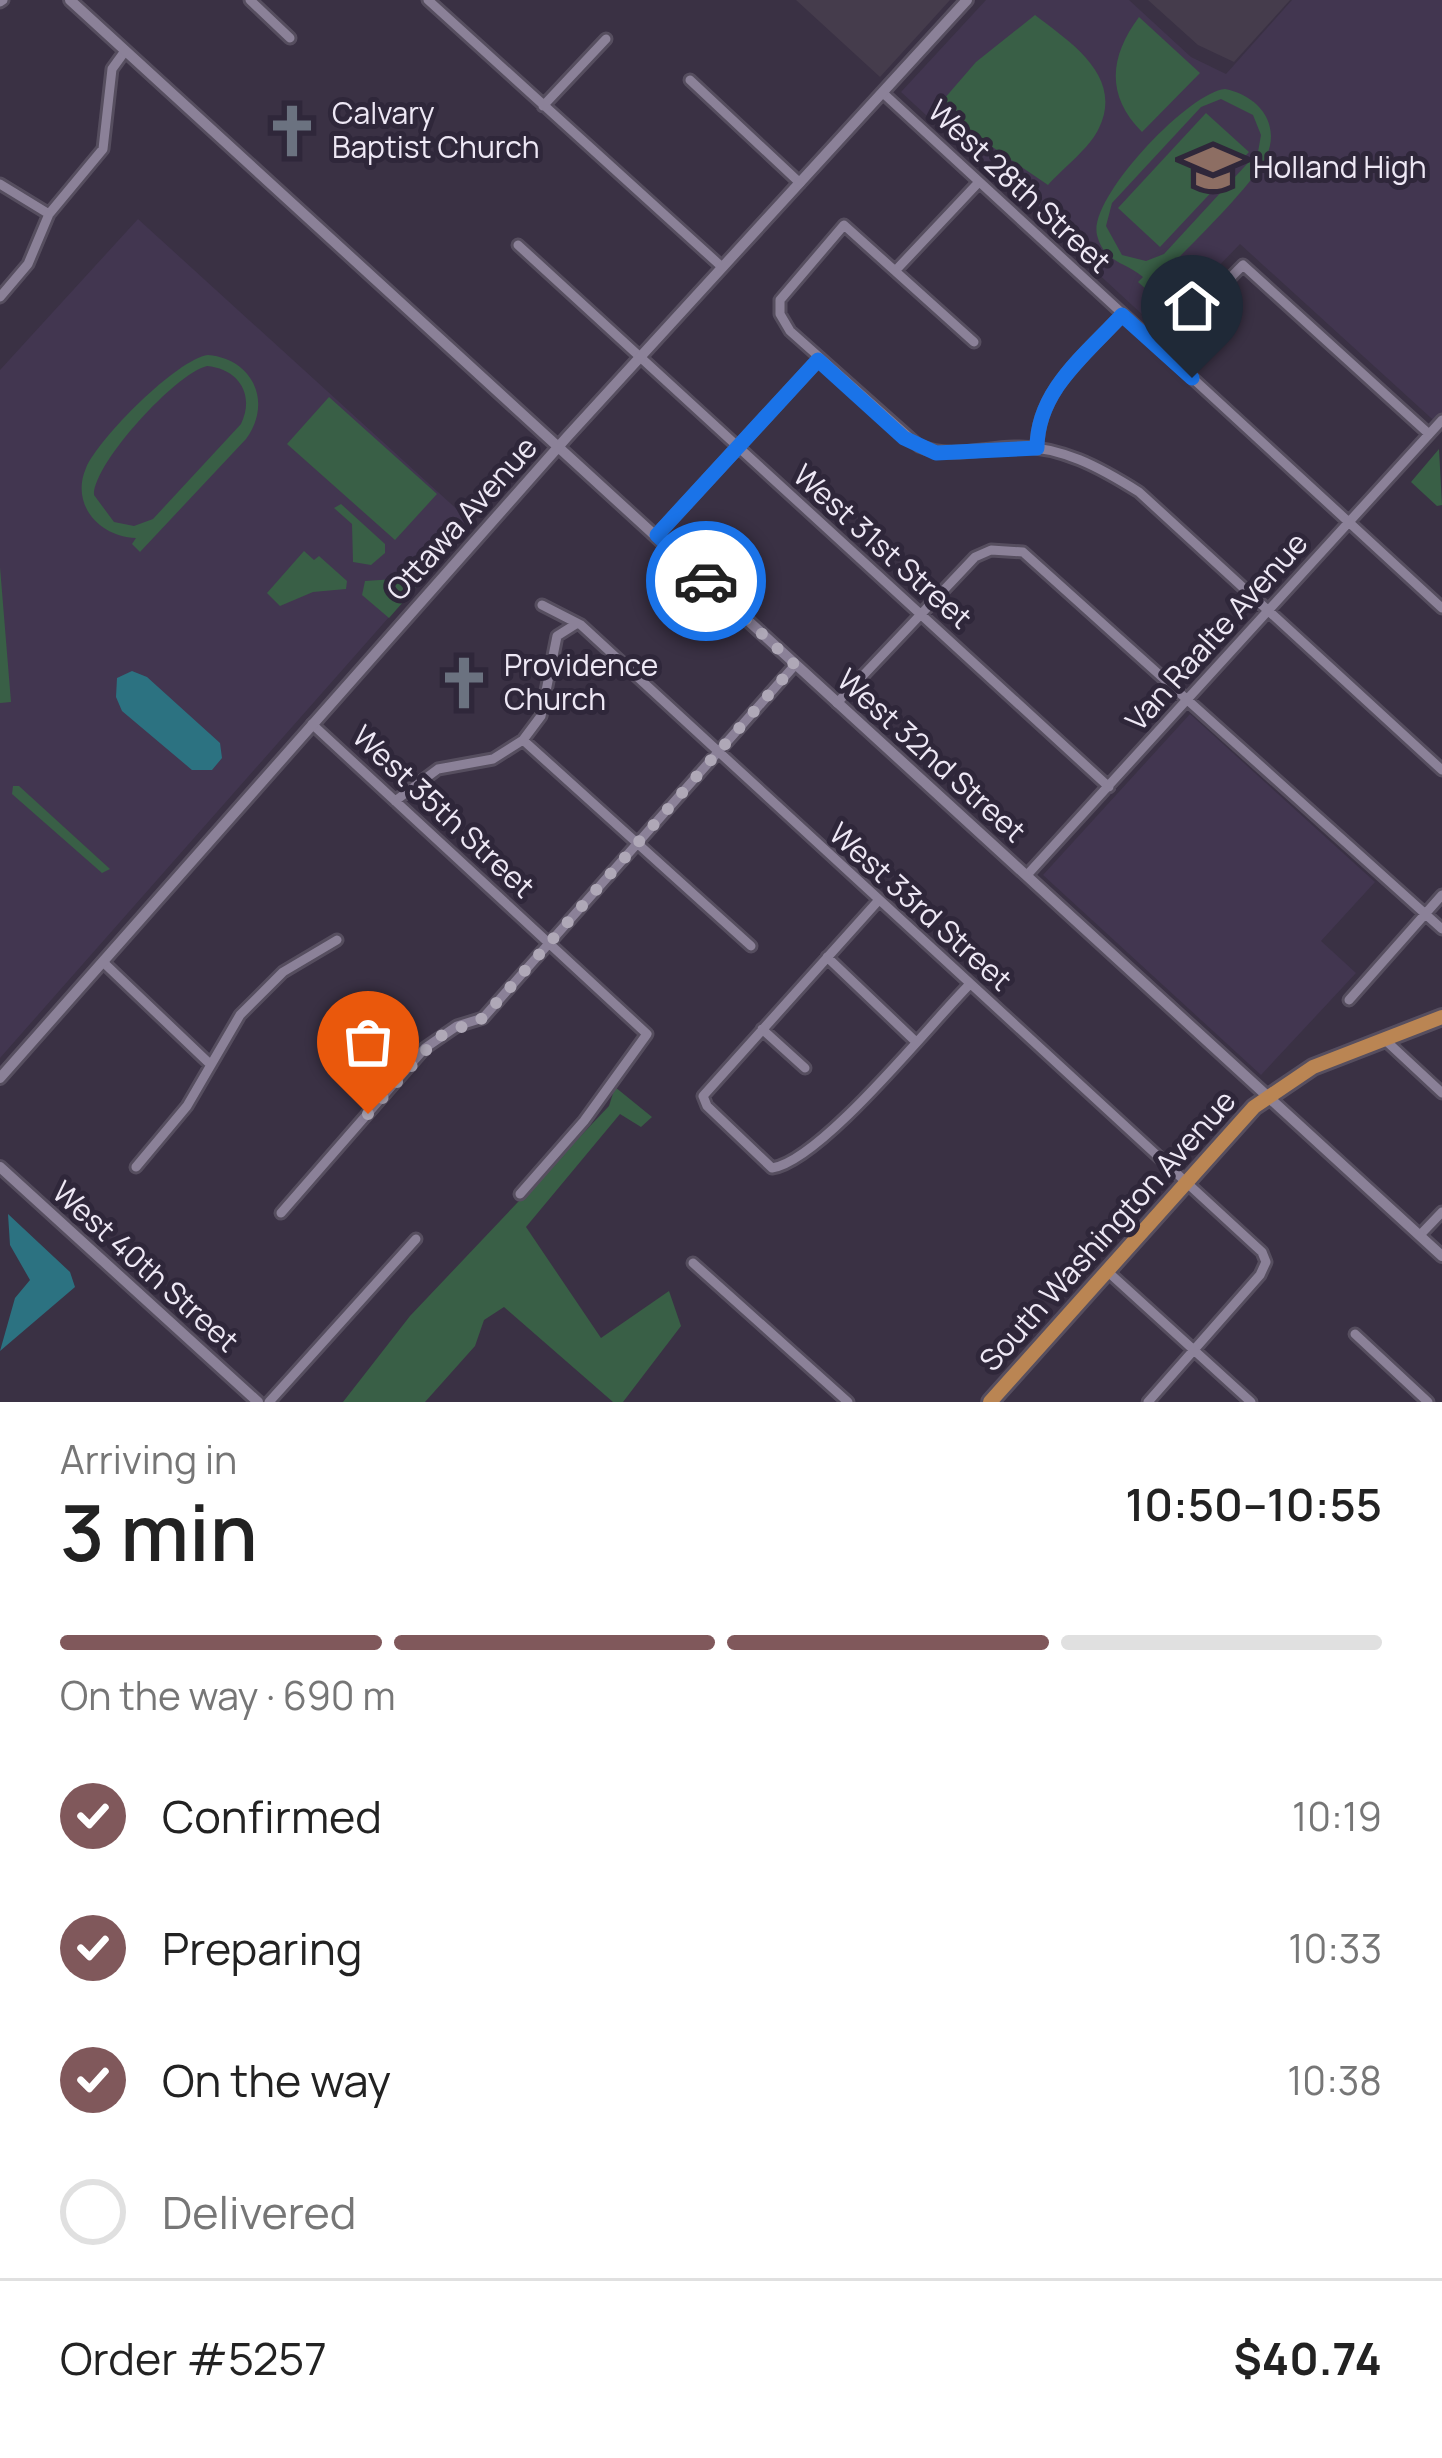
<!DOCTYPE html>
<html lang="en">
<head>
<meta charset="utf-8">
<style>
	:root { --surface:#fff; --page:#f2f2f2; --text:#222; --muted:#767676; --line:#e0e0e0; --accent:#80585b }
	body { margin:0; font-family:Manrope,sans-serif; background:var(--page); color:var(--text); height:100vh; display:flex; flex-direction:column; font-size:45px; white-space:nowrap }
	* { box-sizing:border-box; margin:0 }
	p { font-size:39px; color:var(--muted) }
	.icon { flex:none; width:66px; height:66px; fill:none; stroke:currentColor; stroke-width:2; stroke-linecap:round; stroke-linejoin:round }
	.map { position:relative; height:1402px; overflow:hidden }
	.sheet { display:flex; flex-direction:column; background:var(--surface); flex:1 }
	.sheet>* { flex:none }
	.pin { position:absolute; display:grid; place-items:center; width:102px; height:102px; color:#fff; margin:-123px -51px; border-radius:50% 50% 50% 0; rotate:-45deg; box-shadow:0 0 12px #0007 }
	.pin .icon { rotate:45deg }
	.courier { position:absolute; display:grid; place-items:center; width:120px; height:120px; margin:-60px; border:9px solid #1a73e8; border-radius:50%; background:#fff; color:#222; box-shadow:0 3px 15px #0007 }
	.headline em { font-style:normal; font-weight:600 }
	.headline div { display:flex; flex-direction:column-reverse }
	.headline { display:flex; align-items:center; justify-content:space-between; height:204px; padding:0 60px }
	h1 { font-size:78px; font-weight:600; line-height:90px }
	.bar { display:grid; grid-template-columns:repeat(4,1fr); gap:18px 12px; align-content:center; height:144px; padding:0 60px }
	.bar i { height:15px; border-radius:9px; background:var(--line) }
	.bar .on { background:var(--accent) }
	.bar p { grid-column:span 4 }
	.line { display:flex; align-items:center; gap:30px; padding:0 60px; border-top:3px solid var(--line) }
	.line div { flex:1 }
	ol { padding:0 60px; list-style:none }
	li { display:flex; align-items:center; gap:36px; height:132px }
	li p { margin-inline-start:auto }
	li .icon { padding:12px; border-radius:50%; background:var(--accent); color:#fff; stroke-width:4 }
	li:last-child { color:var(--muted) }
	li i { width:66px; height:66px; border:6px solid var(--line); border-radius:50% }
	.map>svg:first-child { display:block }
	.industrial { fill:#453c4c }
	.built { fill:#423650 }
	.green { fill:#395f46; fill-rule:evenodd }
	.water { fill:#2c7281 }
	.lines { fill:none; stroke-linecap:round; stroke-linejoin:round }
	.minor-casing { stroke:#564e5f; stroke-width:15 }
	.tertiary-casing { stroke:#564e5f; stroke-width:16 }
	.primary-casing { stroke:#564e5f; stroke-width:20 }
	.minor { stroke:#8b8198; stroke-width:9 }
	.tertiary { stroke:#8b8198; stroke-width:10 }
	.primary { stroke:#ba8553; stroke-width:14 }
	.done { stroke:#afa8b7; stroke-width:12; stroke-dasharray:0 21.6 }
	.route { stroke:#1a73e8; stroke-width:15 }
	.labels { text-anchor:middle; stroke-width:10; stroke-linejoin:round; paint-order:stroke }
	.poi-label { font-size:30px; fill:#eee8f5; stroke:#2f273a; text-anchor:start }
	.street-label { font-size:30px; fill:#eee8f5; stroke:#2f273a }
</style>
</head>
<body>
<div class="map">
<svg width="1442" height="1402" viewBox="0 0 1442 1402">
	<rect width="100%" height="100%" fill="#3a3144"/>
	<path class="industrial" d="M796,0h154l-70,77z
		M1148,0h142l-56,62 -36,-17z"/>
	<path class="built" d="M986,0h143l62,57 35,17 66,-74h150v428l-202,-184 -82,85 -257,-237z
		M138,219l334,304 -472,535v-688z
		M1190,714l185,168 -54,59 35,32 -95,102 -218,-200z"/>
	<path class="green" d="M1035,15c35,27 89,61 64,113 -9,20 -36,40 -51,57l-101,-69 -3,-17 32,-37z
		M1139,17l61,56 -58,59c-37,-37 -32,-76 -3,-115z
		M1225,89c32,6 57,34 41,68 -14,31 -92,104 -119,133l-9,-8 5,-5c-17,-15 -39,-14 -46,-42 -9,-37 92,-143 128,-146zM1221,99l32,16 8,20 -3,17 -94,102 -18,7 -24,-6 -16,-29 6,-23 89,-96z
		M1206,113l43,39 -89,95 -42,-39z
		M208,355c45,4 65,47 38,84l-106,113 -8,-8 4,-6c-36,-1 -66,-33 -50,-70 13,-30 91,-109 122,-113zM207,366c32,3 48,29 34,58l-88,95 -19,7 -20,-4 -20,-27c-1,-31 82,-122 113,-129z
		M329,397l108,97 -42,46 -108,-96z
		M1439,449l3,56 -5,1 -26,-24z
		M341,504l44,40v9l-14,12 -18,-3 -1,-38 -18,-16z
		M304,551l10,9 5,-4 28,25 -1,8 -33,3 -33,14 -13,-13z
		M0,567l11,135 -11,1z
		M425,577l-36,41 -27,-23 3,-14z
		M13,786h6l91,83 -8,4 -90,-79z
		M615,1087l37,30 -11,10 -21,-13 -94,113 75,111 68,-47 12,35 -58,76h-10l-109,-95 -20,13 -9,26 -50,56h-82l67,-86 199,-210z"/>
	<path class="water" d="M132,671l15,6 73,66 2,15 -10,12h-20l-70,-59 -6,-14 1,-19z
		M8,1214l62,58 5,15 -75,64 15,-53 15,-18 -20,-35z"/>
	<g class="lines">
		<defs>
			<path id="minor" d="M250,0l40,38
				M428,0l294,267
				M0,2l3,-2
				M690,80l110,103
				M883,93l559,515
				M543,106l63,-67
				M0,184l49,30
				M518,245l591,542
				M896,270l82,-87
				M0,297l28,-33 21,-50 54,-65 9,-80 13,-18
				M974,342l-130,-117 -64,75v14l10,17 129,115c32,13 61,2 95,1 46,-2 87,21 125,45l303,278
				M1160,349l83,-84 186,169
				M1037,448c0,-57 48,-93 85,-133
				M657,535l161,-175
				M542,605l39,20 681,627 4,10 -6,13 -112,127
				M837,703l138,-146 16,-7 32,2 419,377
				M312,724l335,310 -63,87 -64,73
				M523,740l228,206
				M395,801l43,-32 55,-10 30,-19 18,-24 16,-80 19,-12
				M1027,875l415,-455
				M878,901l-175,195 4,10 65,62c49,-7 158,-144 197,-183
				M827,957l87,83
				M103,962l108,103
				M1349,1000l93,-105
				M762,1029l43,39
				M1383,1038l59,55
				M136,1167l51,-61 53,-91 43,-43 54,-32
				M281,1213l144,-165 32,-22 26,-8 312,-353
				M1420,1235l22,-23
				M693,1263l155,139
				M1107,1271l144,131
				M1355,1334l73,68
				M269,1402l147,-163"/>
			<path id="tertiary" d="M70,0l1372,1256
				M0,1078l567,-641 400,-437
				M0,1167l258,235"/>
			<path id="primary" d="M990,1402l264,-295 59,-40 129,-50"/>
		</defs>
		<use href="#minor" class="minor-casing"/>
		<use href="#tertiary" class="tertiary-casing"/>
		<use href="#primary" class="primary-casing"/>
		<use href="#minor" class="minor"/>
		<use href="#tertiary" class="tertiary"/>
		<use href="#primary" class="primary"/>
	</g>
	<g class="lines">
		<path class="done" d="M368,1114l70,-77 45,-19 312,-353 -89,-84"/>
		<path class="route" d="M706,581l-49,-46 161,-175 86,78 32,15 101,-5c0,-57 48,-93 85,-133l70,63"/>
	</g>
	<defs>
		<symbol id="church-bare" viewBox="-9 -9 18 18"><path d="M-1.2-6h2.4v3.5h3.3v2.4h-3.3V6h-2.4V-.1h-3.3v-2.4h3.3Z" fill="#6b7280" stroke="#2f273a" stroke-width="2.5" paint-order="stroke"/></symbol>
		<symbol id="school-bare" viewBox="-9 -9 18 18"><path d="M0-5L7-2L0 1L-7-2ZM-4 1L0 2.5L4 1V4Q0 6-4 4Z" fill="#8d6e63" stroke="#2f273a" stroke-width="2.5" paint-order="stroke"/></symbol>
	</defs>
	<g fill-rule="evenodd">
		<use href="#church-bare" x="254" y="93" width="76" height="76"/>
		<use href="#school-bare" x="1175" y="130" width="76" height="76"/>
		<use href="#church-bare" x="426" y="645" width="76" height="76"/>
	</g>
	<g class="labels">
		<g class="poi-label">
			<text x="332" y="124">Calvary<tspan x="332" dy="34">Baptist Church</tspan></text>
			<text x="1253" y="178">Holland High</text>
			<text x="504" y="676">Providence<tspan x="504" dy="34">Church</tspan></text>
		</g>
		<g class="street-label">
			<text transform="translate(1019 187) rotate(43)" y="10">West 28th Street</text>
			<text transform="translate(462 519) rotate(-48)" y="10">Ottawa Avenue</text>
			<text transform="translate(882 547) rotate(42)" y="10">West 31st Street</text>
			<text transform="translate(1217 632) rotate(-48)" y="10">Van Raalte Avenue</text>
			<text transform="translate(931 756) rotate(42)" y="10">West 32nd Street</text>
			<text transform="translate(443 812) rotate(43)" y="10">West 35th Street</text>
			<text transform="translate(920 907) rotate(42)" y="10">West 33rd Street</text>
			<text transform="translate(1108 1231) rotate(-48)" y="10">South Washington Avenue</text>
			<text transform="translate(145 1267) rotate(42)" y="10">West 40th Street</text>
		</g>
	</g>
</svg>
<div class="pin" style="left:368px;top:1114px;background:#ea580c"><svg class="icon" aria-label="bag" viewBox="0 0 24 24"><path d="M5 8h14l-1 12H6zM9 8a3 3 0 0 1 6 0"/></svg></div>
<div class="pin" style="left:1192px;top:378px;background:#1f2937"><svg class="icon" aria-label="home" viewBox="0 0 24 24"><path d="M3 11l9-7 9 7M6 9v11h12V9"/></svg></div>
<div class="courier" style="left:706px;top:581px"><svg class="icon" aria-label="car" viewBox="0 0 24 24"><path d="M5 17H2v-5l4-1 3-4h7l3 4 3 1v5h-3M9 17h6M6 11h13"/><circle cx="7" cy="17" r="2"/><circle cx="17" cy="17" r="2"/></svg></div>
</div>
<section class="sheet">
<div class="headline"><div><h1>3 min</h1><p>Arriving in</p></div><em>10:50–10:55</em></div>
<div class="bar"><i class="on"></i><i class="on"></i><i class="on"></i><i></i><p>On the way · 690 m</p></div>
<ol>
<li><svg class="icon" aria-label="check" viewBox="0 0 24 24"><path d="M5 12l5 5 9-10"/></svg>Confirmed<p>10:19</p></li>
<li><svg class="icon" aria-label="check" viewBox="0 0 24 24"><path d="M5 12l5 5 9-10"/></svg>Preparing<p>10:33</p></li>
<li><svg class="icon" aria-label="check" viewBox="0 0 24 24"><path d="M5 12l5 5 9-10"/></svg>On the way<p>10:38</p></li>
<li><i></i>Delivered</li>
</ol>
<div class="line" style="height:156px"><div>Order #5257</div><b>$40.74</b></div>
</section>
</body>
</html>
